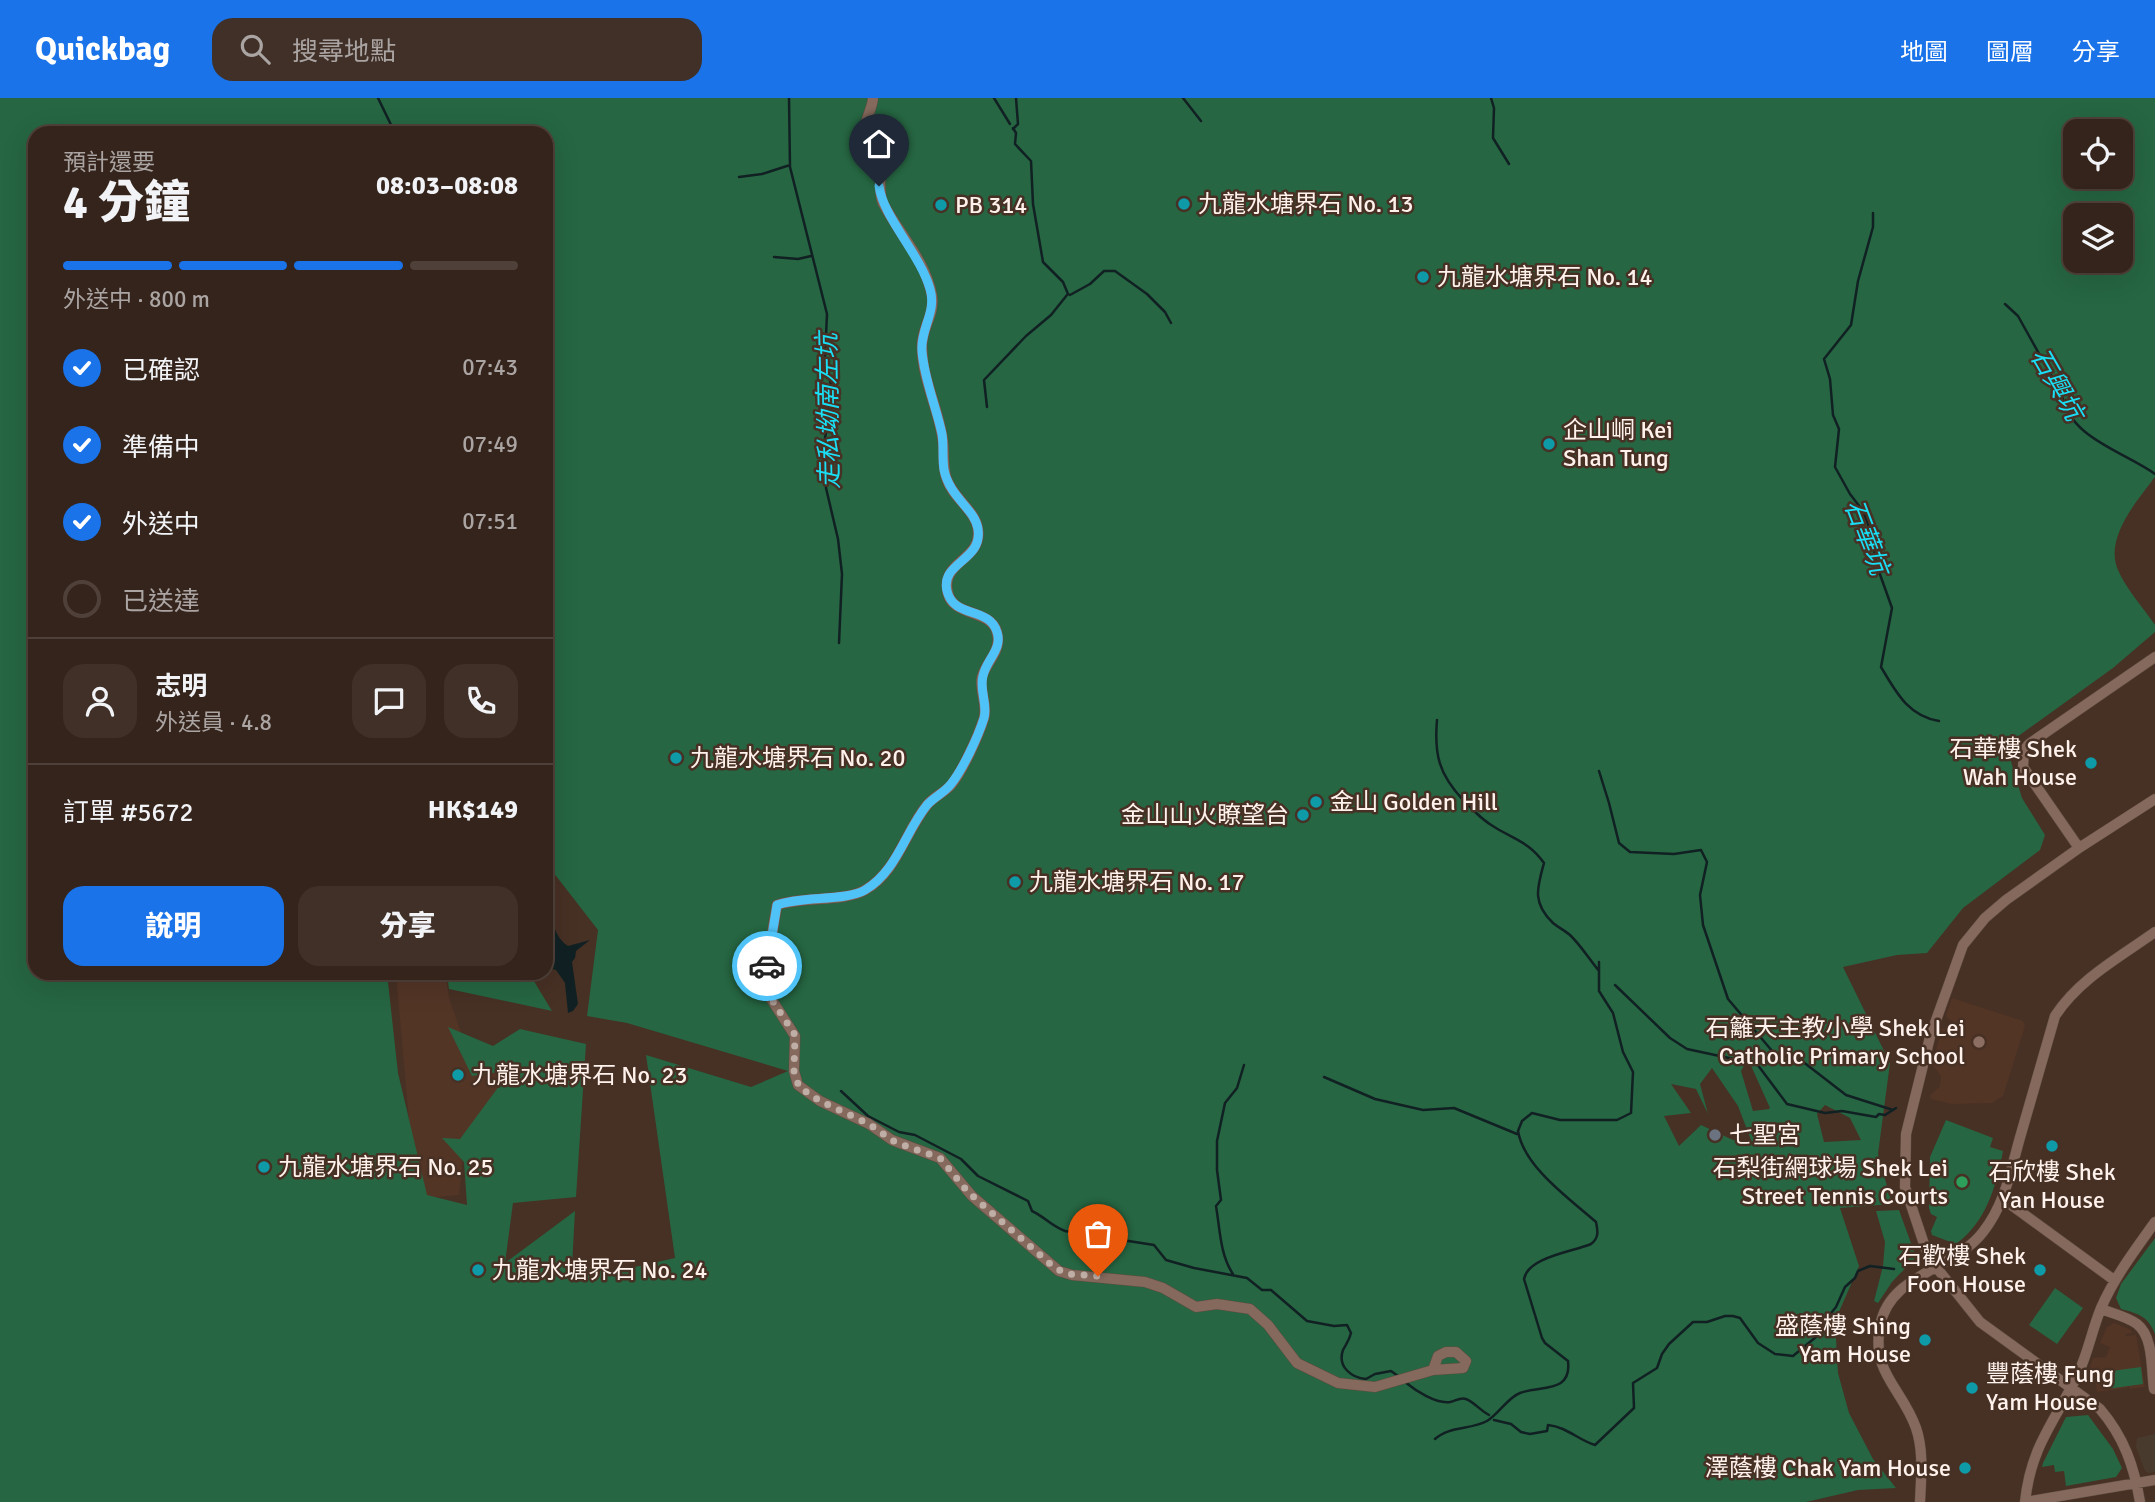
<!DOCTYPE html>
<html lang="zh-TW">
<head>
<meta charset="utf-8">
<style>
	:root { --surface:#35241b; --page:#403028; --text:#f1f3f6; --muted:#aaa4a3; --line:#4f413a; --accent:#1a73e8 }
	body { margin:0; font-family:Signika,"Noto Sans TC",sans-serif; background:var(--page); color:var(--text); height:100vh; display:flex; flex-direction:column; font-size:26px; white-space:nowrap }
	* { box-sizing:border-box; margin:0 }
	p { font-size:23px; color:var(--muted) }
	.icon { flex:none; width:38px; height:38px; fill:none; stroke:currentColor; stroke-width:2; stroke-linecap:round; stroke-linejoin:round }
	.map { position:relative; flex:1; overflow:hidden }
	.details { position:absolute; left:28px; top:28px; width:525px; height:854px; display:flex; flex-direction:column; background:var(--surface); border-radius:21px; box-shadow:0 7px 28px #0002,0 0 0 2px var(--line) }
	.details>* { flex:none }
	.buttons { position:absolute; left:2063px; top:21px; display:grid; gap:14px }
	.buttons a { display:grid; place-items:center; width:70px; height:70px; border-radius:14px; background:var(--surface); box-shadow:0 7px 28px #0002,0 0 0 2px var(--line); font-size:35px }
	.pin { position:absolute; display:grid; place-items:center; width:60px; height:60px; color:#fff; margin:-72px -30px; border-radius:50% 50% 50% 0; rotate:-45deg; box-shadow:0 0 7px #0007 }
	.pin .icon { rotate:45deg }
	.courier { position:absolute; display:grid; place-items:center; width:70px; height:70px; margin:-35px; border:5px solid #4fc3f7; border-radius:50%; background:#fff; color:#222; box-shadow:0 2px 9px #0007 }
	.head em { font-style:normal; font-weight:800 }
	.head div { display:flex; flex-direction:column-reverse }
	.head { display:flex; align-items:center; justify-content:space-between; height:119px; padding:0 35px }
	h1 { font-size:46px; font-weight:800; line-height:52px }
	.bar { display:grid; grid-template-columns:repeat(4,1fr); gap:10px 7px; align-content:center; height:84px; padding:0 35px }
	.bar i { height:9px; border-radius:5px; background:var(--line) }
	.bar .active { background:var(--accent) }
	.bar p { grid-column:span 4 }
	.line { display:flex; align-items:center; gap:18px; padding:0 35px; border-top:2px solid var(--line) }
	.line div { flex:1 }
	.round { display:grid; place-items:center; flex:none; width:74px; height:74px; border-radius:21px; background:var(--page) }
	ol { padding:0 35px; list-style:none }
	li { display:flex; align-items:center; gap:21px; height:77px }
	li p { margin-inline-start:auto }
	li .icon { padding:7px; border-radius:50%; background:var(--accent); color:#fff; stroke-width:4 }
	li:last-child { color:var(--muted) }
	li i { width:38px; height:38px; border:4px solid var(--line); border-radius:50% }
	.cta { display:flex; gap:14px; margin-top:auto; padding:14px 35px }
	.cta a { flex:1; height:80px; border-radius:21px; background:var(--accent); color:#fff; font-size:28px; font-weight:800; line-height:80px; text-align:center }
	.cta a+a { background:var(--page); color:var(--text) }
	header { display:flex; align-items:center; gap:42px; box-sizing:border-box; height:98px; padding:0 35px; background:var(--accent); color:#fff }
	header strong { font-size:33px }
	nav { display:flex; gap:38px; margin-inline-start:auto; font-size:24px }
	.search { width:490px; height:63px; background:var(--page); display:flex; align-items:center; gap:18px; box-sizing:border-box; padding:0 24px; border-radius:21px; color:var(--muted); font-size:26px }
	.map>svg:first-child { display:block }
	.built { fill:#533526 }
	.medical { fill:#483b2d }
	.green { fill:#266642; fill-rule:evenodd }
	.water { fill:#112123 }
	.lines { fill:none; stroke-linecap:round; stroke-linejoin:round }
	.stream { stroke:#112123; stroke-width:2.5 }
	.minor-casing { stroke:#5f4c42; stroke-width:11 }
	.minor { stroke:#84695c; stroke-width:10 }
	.done { stroke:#bfaea6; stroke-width:7; stroke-dasharray:0 12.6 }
	.route { stroke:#4fc3f7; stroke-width:9 }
	.culture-dot { fill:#0f9aa8; stroke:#473024; stroke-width:2.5 }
	.education-dot { fill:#8d6e63; stroke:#473024; stroke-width:2.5 }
	.worship-dot { fill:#6b7280; stroke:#473024; stroke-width:2.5 }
	.leisure-dot { fill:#2e9e5b; stroke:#473024; stroke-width:2.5 }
	.labels { text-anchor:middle; stroke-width:5; stroke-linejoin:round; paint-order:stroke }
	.poi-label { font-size:24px; fill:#fff2ec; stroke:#473024; text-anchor:start }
	.water-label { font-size:26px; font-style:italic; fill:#1adef4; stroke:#473024 }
</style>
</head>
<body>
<header>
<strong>Quickbag</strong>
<div class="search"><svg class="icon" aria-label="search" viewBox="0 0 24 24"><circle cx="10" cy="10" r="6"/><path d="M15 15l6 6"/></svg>搜尋地點</div>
<nav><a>地圖</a><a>圖層</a><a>分享</a></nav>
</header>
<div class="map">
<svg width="2155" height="1404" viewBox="0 0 2155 1404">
	<rect width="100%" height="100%" fill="#473024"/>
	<path class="built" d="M396,875h49l4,25 15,43 53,23 -52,76 -6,55 -43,4z
		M1952,900l71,23 2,5 -22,70 -11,7 -40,1 -21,-5 -1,-3 10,-10 1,-10 -9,-12 10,-35h8l3,-8 -5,-2 -2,-4z
		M2114,1225l17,7 1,3 -7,1 1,2 10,-1 9,52 -15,2 -1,-3 -3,2 -29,4 -3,-20 -5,-2 4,-12 13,-1 4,-10 -10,-4 7,-16z"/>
	<path class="medical" d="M2155,1336v38l-6,1 -4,-2 -9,-24 1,-9z"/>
	<path class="green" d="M0,0h2155v379c-18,24 -51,61 -37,93 8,19 25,37 37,55v7l-42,36 -107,77 16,53 23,37 -5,15 -77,58 -36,45 -30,2 -54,12 47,96 -12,91 14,50 -52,4 19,58 -24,55 3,52 11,40 24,46 23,29 -38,2 -52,12h-1806zM2076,33h45v46h-45zM35,35h511v730l52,67 -11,86 40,7 161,48 -37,16 -105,-32 29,203 -58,13 -45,-5 3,-55 -70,52 8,-60 63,-6 10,-153 -66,-15 -27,17 -45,-19 24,49 39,-6 -51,69 -18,-1 22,24 3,43 -40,-10 -29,-122 -11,-100h-352zM2076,117h45v46h-45zM1748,961l22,49 -1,1 -16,2 -12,-40zM1712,970l26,38 13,34h-18l-32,-15 -22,21 -15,-30 27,-3 -20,-29 25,5 12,25 -8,-30zM1825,1007l25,13 11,22 -37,2 -7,-28z
		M447,875h82l23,38 -103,-22z
		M1946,1022l47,18 -3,9 13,4c-7,36 -17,71 -47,93l-24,-9 -1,-4 6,-14 -6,-3 -2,-6 1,-51z
		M1899,1112l17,47 -24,25 -14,21 -4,-2 9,-35 2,-24 -9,-31z
		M2155,1140v96c-7,-18 -16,-20 -34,-25l-5,-11 5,-14z
		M2055,1190l28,20 -26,36 -28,-19z
		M2141,1269l2,17 -36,5 -3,-17z
		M2088,1317l25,34 9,19 -6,9 -50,9 -2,-15 -9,1 -1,-7 -12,2 1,-4 23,-46z"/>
	<path class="water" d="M546,791c10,22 1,42 22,57l22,-6 -14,11 -1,7 -3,4 6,42 -5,7 -5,2 -3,-30 -9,-13 -10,-3z"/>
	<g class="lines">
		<path class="stream" d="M378,0l17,35
			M789,0l1,69 37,147 -2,43 8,38 -8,43 1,50 12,51 4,35 -3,69
			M994,0l16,26
			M1183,0l18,23
			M1491,0l3,10 -1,30 16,26
			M1013,30l3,5 -1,11 16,17 2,43 10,58 20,20 5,12 2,1 20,-11 14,-13h11l32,23 18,18 6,11
			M1013,31l5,-5 -2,-26
			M739,79l23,-3 28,-9
			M1873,115v14l-15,54 -7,44 -27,34 6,20 3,36 6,14 -4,38 15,27 13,17 7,19 7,36 15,42 -11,59c15,25 27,49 58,54
			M774,159l24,2 13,-3
			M2005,206l13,12 44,79c7,43 63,57 93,79
			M987,309l-3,-27 42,-44 25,-21 16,-20
			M1437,622c-3,35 2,54 26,80 11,11 20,21 33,28 20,12 34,15 48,35 -7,25 -12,40 9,60 6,5 13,8 18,13 11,11 18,23 28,35
			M1599,673l10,32 10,40 11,9 44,2 27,-4 6,12 -7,33 3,30 25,74 45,53 29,9 44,34 47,15
			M1615,887l55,53 17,11 70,15 30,40 38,9 17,-2 34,6 3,-3 6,1 11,-7
			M1324,979l51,22 48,11 31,-2 63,26
			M841,993l27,25 31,16 16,3 46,24 17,17 50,25 4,10c13,6 19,15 33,20l89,14 12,15 28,8 53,10 15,12h9l36,31 27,5 13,-1 4,8c-2,8 -5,11 -8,17 -6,17 9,28 23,29l9,-5 16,-3 7,5
			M1233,1176c-13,-19 -13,-45 -17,-68l5,-6 -4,-30v-29l8,-38 12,-15 7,-23
			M1405,1284c11,9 31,22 45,20 6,-1 10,-5 16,-3 8,3 15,12 23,16
			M1494,1322l17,4 10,8 9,2 17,-3 1,-6c19,2 30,15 47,20l39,-37 -1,-25 24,-15 5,-14 7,-10 24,-22h14l18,-6h8l7,2 18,25 17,11 18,2 29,-24 6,-15 8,-10 9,-20 10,-9 3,-7 12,-5 24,3
			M1435,1341c14,-13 35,-9 52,-18 12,-7 20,-23 33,-28 20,-8 52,1 48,-32l-23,-18 -3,-5 -18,-59c4,-22 48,-27 67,-35 8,-6 7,-13 5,-22 -26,-23 -72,-55 -78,-91l4,-10 10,-8 28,7h57l14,-7 2,-41 -10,-20 -10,-39 -14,-22v-29"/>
		<defs>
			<path id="minor" d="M873,0c-1,12 -9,23 -9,36 0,12 11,17 15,27 4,14 -2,28 4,42 16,31 43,58 49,93 3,19 -11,33 -10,51 0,30 15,59 20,88 3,14 0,28 4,42 6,21 30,33 32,53 4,28 -33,31 -31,57 1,34 49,18 51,51 1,15 -12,25 -16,39 -3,14 6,28 2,41 -6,19 -21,52 -33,67 -7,8 -18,12 -24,20 -22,27 -30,67 -62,85 -21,12 -63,6 -88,15l-12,71 5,21 25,39 -1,35 4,14 22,16 49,23 23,16 48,18 32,38 87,75 13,4 73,7 18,6 33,19 21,-3 33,5 18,16 29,38 41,20 37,4 58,-17 30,-2 3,-7 -10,-9h-10l-8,4 -5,14
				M2079,750l-56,-81 1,-17 5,-6 126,-87
				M2003,1101l111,81
				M2101,1211c11,4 27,8 36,15 17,13 14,46 17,65
				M1920,1404c1,-24 4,-51 -4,-74 -14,-40 -45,-55 -36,-102 9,-52 74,-56 103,-94 23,-29 28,-64 38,-98 11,-39 23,-79 34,-118 24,-37 65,-59 100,-84
				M2025,1404c6,-57 30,-80 53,-128 10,-21 14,-44 23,-66 14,-32 34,-58 54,-86
				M2025,1404l130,-22
				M2140,1404c-6,-36 -16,-65 -40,-93l-120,-87 -44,-55 -9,-14 -22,-66 1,-53 24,-97 33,-92 22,-27 21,-18 73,-52 76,-49"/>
		</defs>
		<use href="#minor" class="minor-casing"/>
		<use href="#minor" class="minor"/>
	</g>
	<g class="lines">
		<path class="done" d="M767,868l-2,10 5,21 25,38 -1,36 5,16 21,14 49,23 26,18 45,16 28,34 87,76 13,6 30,2"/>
		<path class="route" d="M767,868l10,-61c24,-9 70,-4 88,-15 32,-19 40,-58 62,-85 7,-8 17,-12 24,-21 12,-15 27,-47 33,-66 4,-14 -5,-28 -1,-42 3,-16 20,-27 14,-44 -8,-26 -43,-13 -50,-41 -7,-29 36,-30 31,-62 -3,-20 -28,-31 -34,-59 -2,-12 0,-24 -2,-36 -6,-28 -18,-55 -20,-83 -2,-22 15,-39 8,-62 -10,-35 -47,-72 -51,-103"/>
	</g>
	<g class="culture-dot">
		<circle cx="1184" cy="106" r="7"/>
		<circle cx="941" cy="107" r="7"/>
		<circle cx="1423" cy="179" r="7"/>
		<circle cx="1549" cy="346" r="7"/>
		<circle cx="676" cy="660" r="7"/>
		<circle cx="2091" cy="665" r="7"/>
		<circle cx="1316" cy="704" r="7"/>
		<circle cx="1303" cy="717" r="7"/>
		<circle cx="1015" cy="784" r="7"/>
		<circle cx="458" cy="977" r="7"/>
		<circle cx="2052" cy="1048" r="7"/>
		<circle cx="264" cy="1069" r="7"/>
		<circle cx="478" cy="1172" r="7"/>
		<circle cx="2040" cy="1172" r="7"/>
		<circle cx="1925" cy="1242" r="7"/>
		<circle cx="1972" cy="1290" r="7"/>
		<circle cx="1965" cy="1370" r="7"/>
	</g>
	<circle class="education-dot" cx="1979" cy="944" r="7"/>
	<circle class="worship-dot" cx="1715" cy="1037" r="7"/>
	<circle class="leisure-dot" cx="1962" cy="1084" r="7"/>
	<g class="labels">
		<g class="poi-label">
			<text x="1198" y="114">九龍水塘界石 No. 13</text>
			<text x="955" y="115">PB 314</text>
			<text x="1437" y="187">九龍水塘界石 No. 14</text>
			<text x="1563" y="340">企山峒 Kei<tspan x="1563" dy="28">Shan Tung</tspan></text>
			<text x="2077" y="659" text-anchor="end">石華樓 Shek<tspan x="2077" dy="28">Wah House</tspan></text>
			<text x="690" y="668">九龍水塘界石 No. 20</text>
			<text x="1330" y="712">金山 Golden Hill</text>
			<text x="1289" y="725" text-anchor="end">金山山火瞭望台</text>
			<text x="1029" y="792">九龍水塘界石 No. 17</text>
			<text x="1965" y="938" text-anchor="end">石籬天主教小學 Shek Lei<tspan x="1965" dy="28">Catholic Primary School</tspan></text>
			<text x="472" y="985">九龍水塘界石 No. 23</text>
			<text x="1729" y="1045">七聖宮</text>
			<text x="278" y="1077">九龍水塘界石 No. 25</text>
			<text x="1948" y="1078" text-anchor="end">石梨街網球場 Shek Lei<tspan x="1948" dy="28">Street Tennis Courts</tspan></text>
			<text x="2052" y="1082" text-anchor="middle">石欣樓 Shek<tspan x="2052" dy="28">Yan House</tspan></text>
			<text x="2026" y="1166" text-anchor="end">石歡樓 Shek<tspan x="2026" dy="28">Foon House</tspan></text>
			<text x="492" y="1180">九龍水塘界石 No. 24</text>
			<text x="1911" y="1236" text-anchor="end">盛蔭樓 Shing<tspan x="1911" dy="28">Yam House</tspan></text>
			<text x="1986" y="1284">豐蔭樓 Fung<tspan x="1986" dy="28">Yam House</tspan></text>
			<text x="1951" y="1378" text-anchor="end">澤蔭樓 Chak Yam House</text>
		</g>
		<g class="water-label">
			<text transform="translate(2057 286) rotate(60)" y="9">石興坑</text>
			<text transform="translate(828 313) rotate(-91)" y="9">走私坳南左坑</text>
			<text transform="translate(1867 439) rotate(69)" y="9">石華坑</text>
		</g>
	</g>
</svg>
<div class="buttons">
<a><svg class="icon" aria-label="locate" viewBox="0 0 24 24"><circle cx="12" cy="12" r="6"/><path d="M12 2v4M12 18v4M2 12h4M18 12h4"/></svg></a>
<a><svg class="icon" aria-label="layers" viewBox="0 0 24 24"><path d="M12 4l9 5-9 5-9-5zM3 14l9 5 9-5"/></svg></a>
</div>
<div class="pin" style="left:1098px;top:1178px;background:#ea580c"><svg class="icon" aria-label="bag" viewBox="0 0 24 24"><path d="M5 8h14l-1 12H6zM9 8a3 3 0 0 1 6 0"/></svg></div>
<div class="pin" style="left:879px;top:88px;background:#1f2937"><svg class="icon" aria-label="home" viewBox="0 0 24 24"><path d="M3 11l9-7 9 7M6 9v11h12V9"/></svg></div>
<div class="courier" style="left:767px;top:868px"><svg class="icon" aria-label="car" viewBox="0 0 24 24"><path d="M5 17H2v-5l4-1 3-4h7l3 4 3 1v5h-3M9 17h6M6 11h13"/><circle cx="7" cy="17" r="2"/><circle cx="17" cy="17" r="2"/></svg></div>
<section class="details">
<div class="head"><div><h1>4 分鐘</h1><p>預計還要</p></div><em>08:03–08:08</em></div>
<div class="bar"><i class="active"></i><i class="active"></i><i class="active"></i><i></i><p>外送中 · 800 m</p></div>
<ol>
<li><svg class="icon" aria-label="check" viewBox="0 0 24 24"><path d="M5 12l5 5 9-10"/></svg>已確認<p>07:43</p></li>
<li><svg class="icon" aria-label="check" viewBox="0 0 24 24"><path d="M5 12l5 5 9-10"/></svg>準備中<p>07:49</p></li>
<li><svg class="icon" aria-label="check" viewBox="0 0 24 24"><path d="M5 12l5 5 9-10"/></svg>外送中<p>07:51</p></li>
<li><i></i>已送達</li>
</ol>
<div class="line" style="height:126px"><a class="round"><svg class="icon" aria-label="person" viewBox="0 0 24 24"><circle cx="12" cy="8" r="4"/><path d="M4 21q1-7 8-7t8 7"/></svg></a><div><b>志明</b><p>外送員 · 4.8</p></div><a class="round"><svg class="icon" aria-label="chat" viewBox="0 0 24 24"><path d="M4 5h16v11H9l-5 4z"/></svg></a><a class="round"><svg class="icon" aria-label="phone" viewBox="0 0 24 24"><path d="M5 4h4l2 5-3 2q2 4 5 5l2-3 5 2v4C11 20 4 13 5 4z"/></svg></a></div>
<div class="line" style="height:91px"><div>訂單 #5672</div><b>HK$149</b></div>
<div class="cta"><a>說明</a><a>分享</a></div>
</section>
</div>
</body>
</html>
